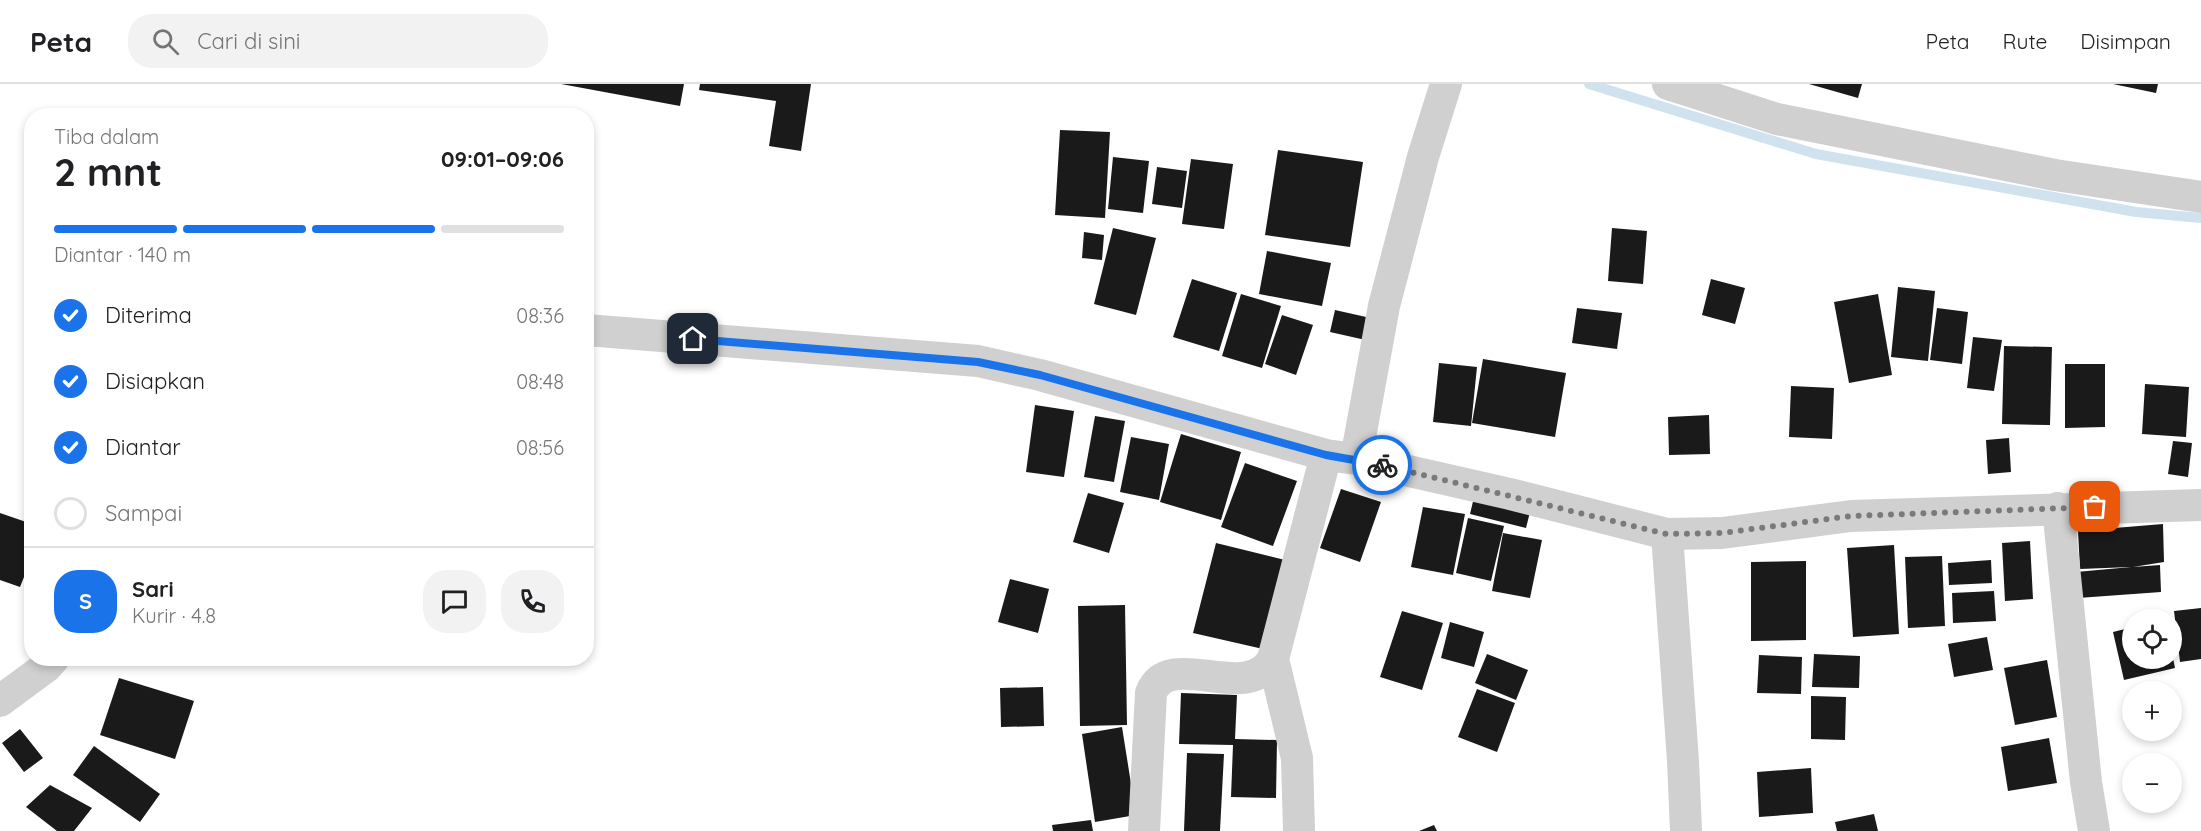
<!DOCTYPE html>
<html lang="id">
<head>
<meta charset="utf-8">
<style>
	:root { --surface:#fff; --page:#f2f2f2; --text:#202124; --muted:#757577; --line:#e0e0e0; --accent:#1a73e8 }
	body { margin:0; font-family:Quicksand,sans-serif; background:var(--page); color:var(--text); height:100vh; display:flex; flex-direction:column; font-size:22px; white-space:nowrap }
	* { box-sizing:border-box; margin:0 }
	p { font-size:20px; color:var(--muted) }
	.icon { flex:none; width:33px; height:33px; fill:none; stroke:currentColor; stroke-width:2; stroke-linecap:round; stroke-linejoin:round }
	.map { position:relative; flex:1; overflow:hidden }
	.side { position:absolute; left:24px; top:24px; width:570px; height:558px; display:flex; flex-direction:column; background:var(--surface); border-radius:24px; box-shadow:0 3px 9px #0003 }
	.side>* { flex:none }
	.controls { position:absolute; left:2122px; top:525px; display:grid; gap:12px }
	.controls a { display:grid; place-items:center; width:60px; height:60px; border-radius:50%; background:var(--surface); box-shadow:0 3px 9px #0003; font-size:30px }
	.pin { position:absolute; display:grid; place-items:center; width:51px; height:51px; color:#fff; margin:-26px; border-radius:12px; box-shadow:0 3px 9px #0006 }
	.courier { position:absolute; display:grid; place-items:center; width:60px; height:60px; margin:-30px; border:4px solid #1a73e8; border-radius:50%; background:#fff; color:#222; box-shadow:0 2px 8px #0007 }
	.summary em { font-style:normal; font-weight:700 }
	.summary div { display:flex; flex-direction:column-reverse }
	.summary { display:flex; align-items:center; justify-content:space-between; height:102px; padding:0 30px }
	h1 { font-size:39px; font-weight:700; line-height:45px }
	.bar { display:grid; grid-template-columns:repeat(4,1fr); gap:9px 6px; align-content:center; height:72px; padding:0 30px }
	.bar i { height:8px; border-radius:4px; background:var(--line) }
	.bar .on { background:var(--accent) }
	.bar p { grid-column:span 4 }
	.line { display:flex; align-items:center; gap:15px; padding:0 30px; border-top:2px solid var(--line) }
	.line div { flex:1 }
	.round { display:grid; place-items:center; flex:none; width:63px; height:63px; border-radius:24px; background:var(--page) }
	ol { padding:0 30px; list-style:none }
	li { display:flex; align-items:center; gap:18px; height:66px }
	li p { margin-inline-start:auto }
	li .icon { padding:6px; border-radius:50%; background:var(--accent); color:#fff; stroke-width:4 }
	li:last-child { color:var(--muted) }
	li i { width:33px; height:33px; border:3px solid var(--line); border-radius:50% }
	header { display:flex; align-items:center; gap:36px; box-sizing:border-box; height:84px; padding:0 30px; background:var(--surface); border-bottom:2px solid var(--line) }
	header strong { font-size:28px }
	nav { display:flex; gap:33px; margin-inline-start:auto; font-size:21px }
	.search { width:420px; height:54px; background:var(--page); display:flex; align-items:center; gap:15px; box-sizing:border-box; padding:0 21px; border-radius:24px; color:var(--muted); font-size:22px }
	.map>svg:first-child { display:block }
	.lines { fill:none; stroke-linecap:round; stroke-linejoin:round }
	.stream { stroke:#cfe2ee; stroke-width:10 }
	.building { fill:#1a1a1a }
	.minor { stroke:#d0d0d0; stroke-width:32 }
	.done { stroke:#7a7a7a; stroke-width:6; stroke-dasharray:0 10.8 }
	.route { stroke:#1a73e8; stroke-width:8 }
</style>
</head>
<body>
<header>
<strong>Peta</strong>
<div class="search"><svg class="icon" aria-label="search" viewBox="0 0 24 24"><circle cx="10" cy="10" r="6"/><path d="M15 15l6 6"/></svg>Cari di sini</div>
<nav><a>Peta</a><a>Rute</a><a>Disimpan</a></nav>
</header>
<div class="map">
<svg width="2201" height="747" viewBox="0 0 2201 747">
	<rect width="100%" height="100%" fill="#fff"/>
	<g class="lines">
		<path class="stream" d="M1589,0l227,70 320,58 65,6"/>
	</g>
	<path class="building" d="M561,0h123l-4,22z
		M700,0h111l-10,67 -32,-5 7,-45 -77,-11z
		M1809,0h53l-4,14z
		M2113,0h45l-2,9z
		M1060,46l50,2 -5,86 -50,-3z
		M1278,66l85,12 -13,85 -85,-12z
		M1113,73l36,4 -6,52 -35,-4z
		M1191,75l42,5 -9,65 -42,-5z
		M1157,83l30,4 -5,37 -30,-4z
		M1113,144l43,10 -20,77 -42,-11z
		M1612,144l35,3 -4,53 -35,-3z
		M1084,148l20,3 -2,25 -20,-2z
		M1267,167l64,12 -9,43 -63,-12z
		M1192,195l45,14 -18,58 -46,-14z
		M1711,195l34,9 -10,36 -33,-9z
		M1898,203l37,4 -7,70 -37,-4z
		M1241,210l40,12 -19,62 -40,-12z
		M1878,210l14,81 -43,8 -15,-81z
		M1577,224l45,5 -5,36 -45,-6z
		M1937,224l31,4 -6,52 -32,-4z
		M1335,226l40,9 -5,22 -40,-9z
		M1282,231l31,10 -17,50 -31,-11z
		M1973,253l29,3 -8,51 -27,-3z
		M2004,262l48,1 -2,78 -48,-1z
		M1483,275l83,14 -11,64 -83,-14z
		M586,279l7,1 -4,55h-3z
		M1439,279l38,4 -6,59 -38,-4z
		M2065,280h40v63l-40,1z
		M2145,300l44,3 -3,50 -44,-3z
		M1791,302l43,2 -2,51 -43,-2z
		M1035,321l39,6 -10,66 -38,-5z
		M1709,331l1,39 -41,1 -1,-38z
		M1095,332l30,5 -11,61 -30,-5z
		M1181,350l60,18 -20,68 -61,-18z
		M1131,353l38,7 -10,56 -39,-8z
		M2009,354l2,34 -23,2 -2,-34z
		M2173,357l19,2 -4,34 -20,-3z
		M1245,379l52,18 -24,65 -52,-19z
		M1341,405l40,13 -21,60 -40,-14z
		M1476,405l56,15 -6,24 -56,-14z
		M1088,409l36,10 -15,50 -36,-11z
		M1423,423l42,7 -12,61 -42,-8z
		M0,429l32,11v33l-12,30 -20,-7z
		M1468,434l36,8 -13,55 -35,-8z
		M2163,440l1,38 -31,5 27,-2 1,27 -83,6 -2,-26 55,-5 -51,2 -2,-38z
		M1503,449l39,7 -12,58 -38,-7z
		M2030,457l3,58 -28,2 -3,-58z
		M1216,459l69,17 -22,89 -70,-16z
		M1894,461l5,89 -46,3 -6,-89z
		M1942,472l3,70 -37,2 -3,-71z
		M1991,476l1,23 -43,2 -1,-22z
		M1806,477v79l-55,1v-79z
		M1010,495l39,10 -11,44 -40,-11z
		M1994,507l2,30 -43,2 -1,-30z
		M1125,521l2,120 -47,1 -2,-120z
		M2201,524v51l-21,3 -6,-51z
		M1402,527l41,12 -21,67 -42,-13z
		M1450,538l34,10 -10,35 -33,-9z
		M2133,543v31h40l2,10 -51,12 -11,-48z
		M1987,553l6,33 -39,7 -6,-33z
		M1487,570l41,16 -12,30 -41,-17z
		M1814,570l46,2 -1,32 -47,-1z
		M1759,571l43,2 -1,37 -44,-1z
		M2047,576l10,57 -42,8 -11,-57z
		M119,594l75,23 -19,58 -75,-24z
		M1043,603l1,39 -43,1 -1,-39z
		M1477,605l38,14 -18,49 -39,-15z
		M1181,609l56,2 -2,44 42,1 -1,58 -45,-1 2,-52 -54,-1z
		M1811,612l35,1 -1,43 -34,-1z
		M1122,643l14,88 -41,7 -13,-88z
		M20,645l23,29 -19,14 -22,-29z
		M2049,654l8,45 -49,8 -7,-44z
		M94,662l66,48 -20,28 -67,-47z
		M1187,669l37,1 -4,77h-36z
		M1811,684l2,45 -54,4 -2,-45z
		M50,701l42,23 -18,23h-17l-31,-24z
		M1874,730l4,17h-41l-2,-9z
		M1091,736l2,11h-40l-1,-6z
		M1434,741l3,6h-18z"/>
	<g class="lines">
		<path class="minor" d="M1668,0l109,35 278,56 146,22
			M586,246l392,31 62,14 286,80 30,4 154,35 157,40 55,-1 129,-17 350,-11
			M1356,375l28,-153 39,-149 23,-73
			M2058,424l28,274 8,49
			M1667,450l16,227 3,70
			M1273,575l24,99 2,73
			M0,617l46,-34 8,-9
			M1144,747l7,-138c18,-47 96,13 122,-34l53,-204"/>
	</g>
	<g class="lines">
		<path class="done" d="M1382,381l284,69 56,-1 129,-17 244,-9"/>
		<path class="route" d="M693,255l285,23 62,13 286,80 56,10"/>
	</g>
</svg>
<div class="controls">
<a><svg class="icon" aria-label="locate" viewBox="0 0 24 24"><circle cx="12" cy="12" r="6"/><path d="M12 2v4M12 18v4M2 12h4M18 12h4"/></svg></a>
<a>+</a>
<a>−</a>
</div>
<div class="pin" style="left:2095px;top:423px;background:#ea580c"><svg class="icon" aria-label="bag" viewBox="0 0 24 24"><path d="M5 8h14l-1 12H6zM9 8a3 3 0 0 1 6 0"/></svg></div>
<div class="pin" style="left:693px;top:255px;background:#1f2937"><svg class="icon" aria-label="home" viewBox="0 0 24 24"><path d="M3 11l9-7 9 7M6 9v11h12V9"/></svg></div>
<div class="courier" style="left:1382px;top:381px"><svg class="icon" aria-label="bike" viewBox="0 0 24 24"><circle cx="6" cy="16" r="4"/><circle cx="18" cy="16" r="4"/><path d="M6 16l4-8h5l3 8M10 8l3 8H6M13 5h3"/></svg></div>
<section class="side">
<div class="summary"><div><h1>2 mnt</h1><p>Tiba dalam</p></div><em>09:01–09:06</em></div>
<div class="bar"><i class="on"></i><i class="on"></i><i class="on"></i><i></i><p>Diantar · 140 m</p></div>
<ol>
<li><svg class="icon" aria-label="check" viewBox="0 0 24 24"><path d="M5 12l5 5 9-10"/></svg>Diterima<p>08:36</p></li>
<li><svg class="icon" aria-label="check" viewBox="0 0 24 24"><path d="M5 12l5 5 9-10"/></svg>Disiapkan<p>08:48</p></li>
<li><svg class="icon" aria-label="check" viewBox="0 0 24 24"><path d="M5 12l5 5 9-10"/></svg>Diantar<p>08:56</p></li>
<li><i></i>Sampai</li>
</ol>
<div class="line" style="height:108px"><b class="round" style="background:var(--accent);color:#fff">S</b><div><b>Sari</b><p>Kurir · 4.8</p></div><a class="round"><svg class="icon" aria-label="chat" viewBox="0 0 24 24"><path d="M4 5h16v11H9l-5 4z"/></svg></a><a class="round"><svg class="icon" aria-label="phone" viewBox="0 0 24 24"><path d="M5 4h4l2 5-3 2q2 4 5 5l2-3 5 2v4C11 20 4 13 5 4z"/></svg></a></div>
</section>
</div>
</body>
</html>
